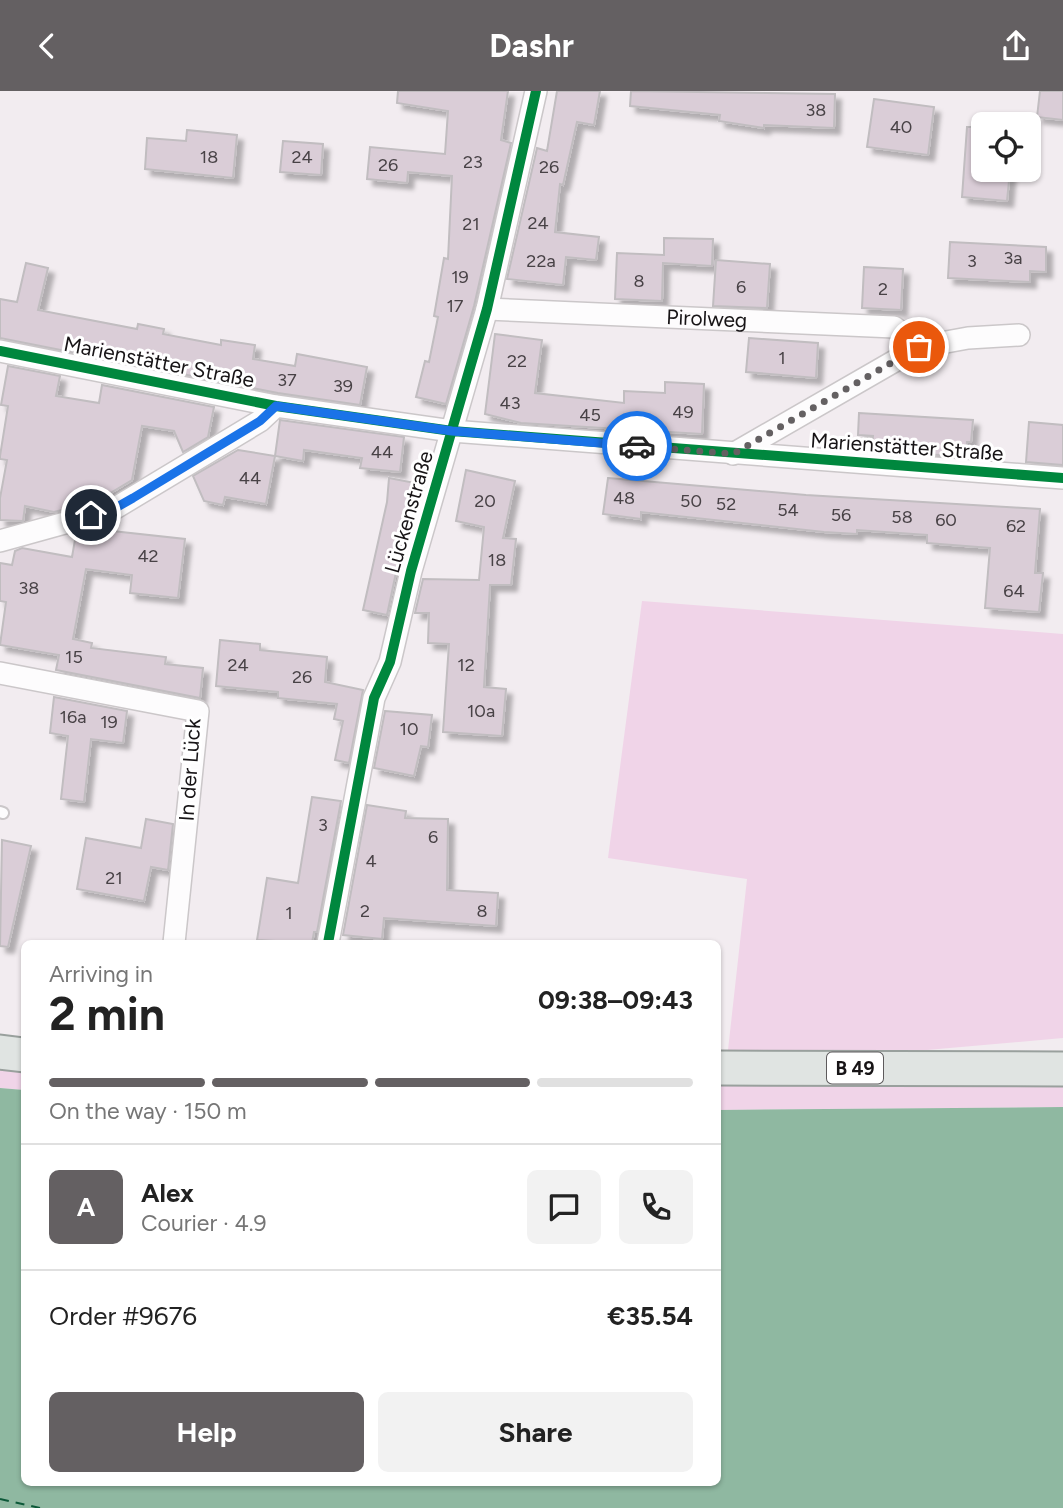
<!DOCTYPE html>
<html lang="en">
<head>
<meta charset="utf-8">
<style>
	:root { --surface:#fff; --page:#f2f2f2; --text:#222; --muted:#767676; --line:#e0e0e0; --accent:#646062 }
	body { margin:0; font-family:Figtree,sans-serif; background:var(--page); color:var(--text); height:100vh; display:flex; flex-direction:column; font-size:26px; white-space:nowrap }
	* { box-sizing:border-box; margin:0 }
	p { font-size:23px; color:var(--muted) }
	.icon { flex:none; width:38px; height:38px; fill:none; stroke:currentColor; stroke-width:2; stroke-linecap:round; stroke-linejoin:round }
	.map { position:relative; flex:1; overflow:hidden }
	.drawer { position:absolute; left:21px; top:849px; width:700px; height:546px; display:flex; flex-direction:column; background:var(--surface); border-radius:10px; box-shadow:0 2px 5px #0004 }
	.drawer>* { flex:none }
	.buttons { position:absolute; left:971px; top:21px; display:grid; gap:14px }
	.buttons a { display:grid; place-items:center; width:70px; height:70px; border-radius:10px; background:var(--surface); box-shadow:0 2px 5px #0004; font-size:35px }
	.pin { position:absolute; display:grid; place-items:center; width:60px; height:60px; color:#fff; margin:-30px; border:4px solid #fff; border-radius:50%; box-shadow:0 2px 7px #0007 }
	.courier { position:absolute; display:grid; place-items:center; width:70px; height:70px; margin:-35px; border:5px solid #1a73e8; border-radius:50%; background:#fff; color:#222; box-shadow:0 2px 9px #0007 }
	.head em { font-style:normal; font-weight:700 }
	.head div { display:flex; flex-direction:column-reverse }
	.head { display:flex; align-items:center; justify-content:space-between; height:119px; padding:0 28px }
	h1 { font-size:46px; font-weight:700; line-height:52px }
	.bar { display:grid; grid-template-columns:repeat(4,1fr); gap:10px 7px; align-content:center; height:84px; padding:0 28px }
	.bar i { height:9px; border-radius:5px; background:var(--line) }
	.bar .active { background:var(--accent) }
	.bar p { grid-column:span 4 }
	.line { display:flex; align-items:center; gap:18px; padding:0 28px; border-top:2px solid var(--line) }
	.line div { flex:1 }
	.round { display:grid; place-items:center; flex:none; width:74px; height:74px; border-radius:10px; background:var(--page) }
	.button { display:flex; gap:14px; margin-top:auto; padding:14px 28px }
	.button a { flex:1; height:80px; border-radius:10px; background:var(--accent); color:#fff; font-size:28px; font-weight:700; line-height:80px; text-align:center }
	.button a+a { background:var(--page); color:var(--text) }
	header { display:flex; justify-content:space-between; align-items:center; height:91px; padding:0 28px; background:var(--accent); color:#fff; font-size:32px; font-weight:700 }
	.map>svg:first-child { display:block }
	.green { fill:#f0d4e8 }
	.water { fill:#8fb8a1 }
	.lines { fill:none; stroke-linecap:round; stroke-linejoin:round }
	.ferry { stroke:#0d5939; stroke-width:2; stroke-dasharray:9 7; stroke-linecap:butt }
	.building { fill:#dacdd7; stroke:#c1bdc0; stroke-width:2; filter:url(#shadow) }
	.service-casing { stroke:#cbc7c9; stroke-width:14 }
	.minor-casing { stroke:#cbc7c9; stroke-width:24 }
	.primary-casing { stroke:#99a09d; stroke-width:37 }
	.service { stroke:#fdfcfd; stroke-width:10 }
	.minor { stroke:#fdfcfd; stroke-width:21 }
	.primary { stroke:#e0e4e2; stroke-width:33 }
	.cycleway-casing { stroke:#fff; stroke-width:15 }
	.cycleway { stroke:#00873e; stroke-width:10 }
	.done { stroke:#646062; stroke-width:7; stroke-dasharray:0 12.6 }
	.route { stroke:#1a73e8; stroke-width:9 }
	.labels { text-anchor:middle; stroke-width:6; stroke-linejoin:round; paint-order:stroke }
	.number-label { font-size:18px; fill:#484246 }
	.shield { fill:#fff; stroke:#5d5a5c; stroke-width:2 }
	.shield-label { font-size:19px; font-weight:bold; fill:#171416 }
	.street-label { font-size:21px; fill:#171416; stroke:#fff }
</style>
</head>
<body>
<header><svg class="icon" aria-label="back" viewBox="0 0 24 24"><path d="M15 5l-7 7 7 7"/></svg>Dashr<svg class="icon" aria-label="share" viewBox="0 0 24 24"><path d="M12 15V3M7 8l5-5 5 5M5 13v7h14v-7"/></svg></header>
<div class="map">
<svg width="1063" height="1417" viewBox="0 0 1063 1417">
	<defs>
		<filter id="shadow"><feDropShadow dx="6" dy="6" stdDeviation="2" flood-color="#0004"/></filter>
	</defs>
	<rect width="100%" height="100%" fill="#f2ecf0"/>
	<path class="green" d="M642,510l421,33v404l-159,14 -176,-2 19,-171 -139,-21z
		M0,979l24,3v17l-24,-2z
		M1063,991v25l-345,3v-25z"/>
	<path class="water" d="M0,997l24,2v392h694v-372l345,-3v401h-1063z"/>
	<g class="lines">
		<path class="ferry" d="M0,1408l40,9"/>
	</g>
	<path class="building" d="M398,0h110l-7,49 10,3 -37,163 -28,98 -30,-7 9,-36 4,1 9,-45 -4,-1 10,-58 4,1 4,-83 -44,-4 -1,11 -40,-4 3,-32 75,7 3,-43 -51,-8z
		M557,0h43l-6,34 -17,-3 -14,63 -3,-1 -5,48 44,5 -3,23 -30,-3 -3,28 -56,-6 30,-131 10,3z
		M631,0l204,3 -1,34 -70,-3v3l-45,-7 1,-6 -90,-9z
		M1040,0h23v29l-26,-3z
		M874,8l60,8 -6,48 -61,-8z
		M967,36h17v43h26l-3,31 -45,-4z
		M187,39l50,5 -4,43 -88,-9 2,-31 39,3z
		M283,50l40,3 -2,31 -41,-3z
		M664,147l49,1 -1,27 -49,-3 -1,38 -47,-2 2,-46 47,2z
		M950,151l96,5v25l-16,-1v11l-82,-4z
		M716,169l54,4 -3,44 -54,-2z
		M26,172l22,5 -10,42 99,19 1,-5 26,5 -1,5 58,11v-5l34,5 -2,14 42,7 2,-12 70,13 -7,38 -82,-12 -278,-55v-39l17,3z
		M864,176l39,2 -2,41 -39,-2z
		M495,243l47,6 -7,53 89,10v-12l41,2v-11l39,2 -2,50 -181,-11 -36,-9z
		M749,247l69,5 -2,35 -70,-6z
		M8,275l52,10 -4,20 43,7 3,-18 112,22 -6,30 -25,15 -9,-21 -32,-5 -10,54 -35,21 -43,11 -29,-6 -2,15 -23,-1v-22l7,-38 -7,-1v-3l8,-50 -7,-1z
		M859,322l114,7 -2,22h-4l-1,15 -94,-7 1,-14 -15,-1z
		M280,329l124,17 -4,35 -40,-4 2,-10 -58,-8 -1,11 -28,-5z
		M1029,331l34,3v40l-37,-3z
		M238,359l37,6 -9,48 -41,-7 -2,8 -19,-4 -11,-25z
		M466,379l49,11 -12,57 13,1 -5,46h-21l-6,102 22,2 -4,47 -59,-4 6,-88 -21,-1 1,-30h-14l8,-34 56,1 5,-53 -28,-6z
		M389,387l26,5 -28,132 -24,-5 24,-108z
		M608,387l198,17 234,14 -5,64h8l-4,39 -54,-4 5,-60 -63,-5v-8l-70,-5v4l-33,-2 -183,-20v7l-38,-5z
		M94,438l91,10 -7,59 -48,-5 2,-18 -46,-6 -13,70 19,4 -1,5 75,9 -1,7 38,4 -3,30 -144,-28 3,-15 -59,-10 6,-43 -6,-1v-38l12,2 3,-14 7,-3 50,9 4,-23z
		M220,549l40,4v6l67,7 -2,25 38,8 -14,73 -14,-3 8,-39 -9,-2 3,-15 -59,-6v-6l-62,-6z
		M54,606l73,14 -4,32 -32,-4 -7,63 -23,-3 7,-63 -18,-3z
		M385,620l47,4 -4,32 -7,-1 -7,30 -40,-8z
		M312,706l29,4 -24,131h-3l-2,11 -55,-3 10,-62 31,5z
		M367,714l39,6 -1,7 43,1 -1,71 51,3 -2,33 -112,-8 -2,21 -39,-4z
		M146,728l27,5 -5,46 -17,-3 -7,34 -67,-12 9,-51 55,10z
		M2,749l29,6 -23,101 -8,-1z"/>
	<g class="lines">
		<defs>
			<path id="service" d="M0,721l3,1"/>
			<g id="minor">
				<path id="s1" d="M487,218l407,18 25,20"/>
				<path d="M0,260l276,55 176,25 611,47"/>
				<path d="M733,363l186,-107 49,-9 51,-3"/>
				<path d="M0,450l112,-31 148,-89 16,-15"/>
				<path d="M0,582l198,38 -24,232"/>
				<path d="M328,852l46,-245 16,-36 21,-91 76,-262 49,-218"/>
			</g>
			<path id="primary" d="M0,961l24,3
				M718,977l345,1"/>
		</defs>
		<use href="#service" class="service-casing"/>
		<use href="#minor" class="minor-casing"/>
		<use href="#primary" class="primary-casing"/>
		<use href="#service" class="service"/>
		<use href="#minor" class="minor"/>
		<use href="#primary" class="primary"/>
		<defs>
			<path id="cycleway" d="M0,260l276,55 176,25 611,47
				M328,852l46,-245 16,-36 21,-91 76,-262 49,-218"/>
		</defs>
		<use href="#cycleway" class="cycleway-casing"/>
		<use href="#cycleway" class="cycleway"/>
	</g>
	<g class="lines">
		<path class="done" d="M637,355l96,8 186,-107"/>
		<path class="route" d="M91,424l21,-5 21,-12 127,-77 16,-15 176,25 185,15"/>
	</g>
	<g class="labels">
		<g class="number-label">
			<text x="816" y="25">38</text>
			<text x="901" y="42">40</text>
			<text x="209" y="72">18</text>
			<text x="302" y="72">24</text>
			<text x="473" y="77">23</text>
			<text x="388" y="80">26</text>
			<text x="549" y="82">26</text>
			<text x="538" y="138">24</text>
			<text x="471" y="139">21</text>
			<text x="1013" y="173">3a</text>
			<text x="541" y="176">22a</text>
			<text x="972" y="176">3</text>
			<text x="460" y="192">19</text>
			<text x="639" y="196">8</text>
			<text x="741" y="202">6</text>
			<text x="883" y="204">2</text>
			<text x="455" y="221">17</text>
			<text x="782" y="273">1</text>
			<text x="517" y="276">22</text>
			<text x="287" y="295">37</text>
			<text x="343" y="301">39</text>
			<text x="510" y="318">43</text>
			<text x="683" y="327">49</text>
			<text x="590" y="330">45</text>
			<text x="382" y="367">44</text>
			<text x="250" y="393">44</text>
			<text x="624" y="413">48</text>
			<text x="485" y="416">20</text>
			<text x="691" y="416">50</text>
			<text x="726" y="419">52</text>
			<text x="788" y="425">54</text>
			<text x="841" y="430">56</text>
			<text x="902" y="432">58</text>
			<text x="946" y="435">60</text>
			<text x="1016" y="441">62</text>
			<text x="148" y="471">42</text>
			<text x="497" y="475">18</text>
			<text x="29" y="503">38</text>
			<text x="1014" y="506">64</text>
			<text x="74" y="572">15</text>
			<text x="238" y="580">24</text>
			<text x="466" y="580">12</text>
			<text x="302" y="592">26</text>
			<text x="481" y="626">10a</text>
			<text x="73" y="632">16a</text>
			<text x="109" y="637">19</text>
			<text x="409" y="644">10</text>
			<text x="323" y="740">3</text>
			<text x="433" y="752">6</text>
			<text x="371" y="776">4</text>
			<text x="114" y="793">21</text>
			<text x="365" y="826">2</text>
			<text x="482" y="826">8</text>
			<text x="289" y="828">1</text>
		</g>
		<rect class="shield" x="827" y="961.5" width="56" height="31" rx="5"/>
		<g class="shield-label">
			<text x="855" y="984">B 49</text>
		</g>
		<g class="street-label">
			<text dy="7" stroke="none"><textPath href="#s1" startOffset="220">Pirolweg</textPath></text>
			<text transform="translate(159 271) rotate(11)" y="7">Marienstätter Straße</text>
			<text transform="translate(907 356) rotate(4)" y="7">Marienstätter Straße</text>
			<text transform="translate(409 421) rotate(-74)" y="7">Lückenstraße</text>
			<text transform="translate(190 679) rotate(-86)" y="7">In der Lück</text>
		</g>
	</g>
</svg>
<div class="buttons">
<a><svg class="icon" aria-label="locate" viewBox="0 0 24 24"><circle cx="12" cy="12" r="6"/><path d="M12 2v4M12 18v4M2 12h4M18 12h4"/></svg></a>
</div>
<div class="pin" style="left:919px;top:256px;background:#ea580c"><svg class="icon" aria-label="bag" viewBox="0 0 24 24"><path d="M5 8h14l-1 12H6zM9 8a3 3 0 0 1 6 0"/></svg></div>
<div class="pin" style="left:91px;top:424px;background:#1f2937"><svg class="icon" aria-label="home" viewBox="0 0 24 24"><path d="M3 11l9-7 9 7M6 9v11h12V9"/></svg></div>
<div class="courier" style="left:637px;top:355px"><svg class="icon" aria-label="car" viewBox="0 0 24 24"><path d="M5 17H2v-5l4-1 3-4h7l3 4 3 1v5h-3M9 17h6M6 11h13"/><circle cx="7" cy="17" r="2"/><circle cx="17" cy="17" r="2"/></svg></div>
<section class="drawer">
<div class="head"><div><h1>2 min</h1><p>Arriving in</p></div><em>09:38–09:43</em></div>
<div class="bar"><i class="active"></i><i class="active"></i><i class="active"></i><i></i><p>On the way · 150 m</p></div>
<div class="line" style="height:126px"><b class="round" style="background:var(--accent);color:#fff">A</b><div><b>Alex</b><p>Courier · 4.9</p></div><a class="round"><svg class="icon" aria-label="chat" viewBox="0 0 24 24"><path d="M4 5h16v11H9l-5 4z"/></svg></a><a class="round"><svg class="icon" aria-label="phone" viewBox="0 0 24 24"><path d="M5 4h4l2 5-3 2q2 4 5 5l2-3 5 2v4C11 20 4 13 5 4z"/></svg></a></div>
<div class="line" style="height:91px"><div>Order #9676</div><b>€35.54</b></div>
<div class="button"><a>Help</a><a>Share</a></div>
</section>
</div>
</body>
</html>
